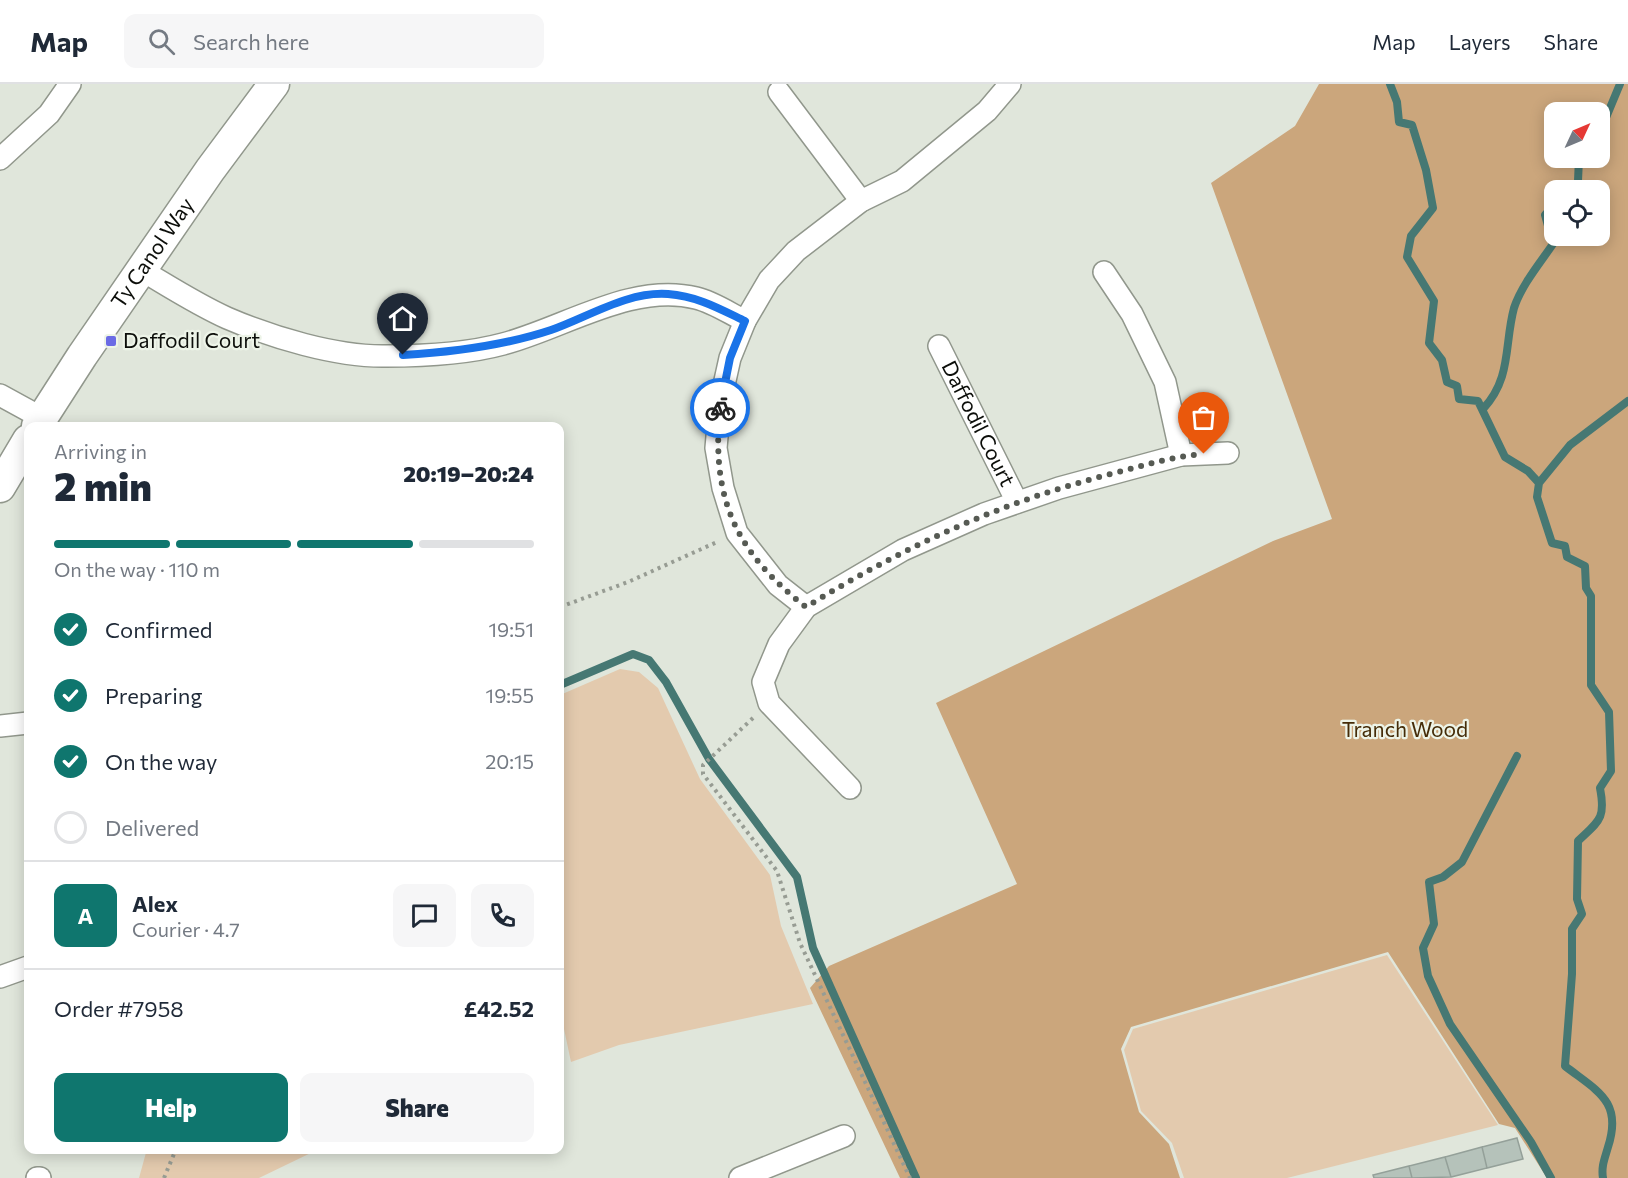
<!DOCTYPE html>
<html lang="en">
<head>
<meta charset="utf-8">
<style>
	:root { --surface:#fff; --page:#f6f6f7; --text:#1f2937; --muted:#747a83; --line:#e0e1e3; --accent:#0f766e }
	body { margin:0; font-family:Commissioner,sans-serif; background:var(--page); color:var(--text); height:100vh; display:flex; flex-direction:column; font-size:22px; white-space:nowrap }
	* { box-sizing:border-box; margin:0 }
	p { font-size:20px; color:var(--muted) }
	.icon { flex:none; width:33px; height:33px; fill:none; stroke:currentColor; stroke-width:2; stroke-linecap:round; stroke-linejoin:round }
	.map { position:relative; flex:1; overflow:hidden }
	.panel { position:absolute; left:24px; top:338px; width:540px; height:732px; display:flex; flex-direction:column; background:var(--surface); border-radius:12px; box-shadow:0 3px 15px #0003 }
	.panel>* { flex:none }
	.needle { width:39px; rotate:46deg }
	.buttons { position:absolute; left:1544px; top:18px; display:grid; gap:12px }
	.buttons a { display:grid; place-items:center; width:66px; height:66px; border-radius:12px; background:var(--surface); box-shadow:0 3px 15px #0003; font-size:30px }
	.pin { position:absolute; display:grid; place-items:center; width:51px; height:51px; color:#fff; margin:-62px -26px; border-radius:50% 50% 50% 0; rotate:-45deg; box-shadow:0 0 6px #0007 }
	.pin .icon { rotate:45deg }
	.courier { position:absolute; display:grid; place-items:center; width:60px; height:60px; margin:-30px; border:4px solid #1a73e8; border-radius:50%; background:#fff; color:#222; box-shadow:0 2px 8px #0007 }
	.summary em { font-style:normal; font-weight:800 }
	.summary div { display:flex; flex-direction:column-reverse }
	.summary { display:flex; align-items:center; justify-content:space-between; height:102px; padding:0 30px }
	h1 { font-size:39px; font-weight:800; line-height:45px }
	.bar { display:grid; grid-template-columns:repeat(4,1fr); gap:9px 6px; align-content:center; height:72px; padding:0 30px }
	.bar i { height:8px; border-radius:4px; background:var(--line) }
	.bar .on { background:var(--accent) }
	.bar p { grid-column:span 4 }
	.line { display:flex; align-items:center; gap:15px; padding:0 30px; border-top:2px solid var(--line) }
	.line div { flex:1 }
	.round { display:grid; place-items:center; flex:none; width:63px; height:63px; border-radius:12px; background:var(--page) }
	ol { padding:0 30px; list-style:none }
	li { display:flex; align-items:center; gap:18px; height:66px }
	li p { margin-inline-start:auto }
	li .icon { padding:6px; border-radius:50%; background:var(--accent); color:#fff; stroke-width:4 }
	li:last-child { color:var(--muted) }
	li i { width:33px; height:33px; border:3px solid var(--line); border-radius:50% }
	.primary-button { display:flex; gap:12px; margin-top:auto; padding:12px 30px }
	.primary-button a { flex:1; height:69px; border-radius:12px; background:var(--accent); color:#fff; font-size:24px; font-weight:800; line-height:69px; text-align:center }
	.primary-button a+a { background:var(--page); color:var(--text) }
	header { display:flex; align-items:center; gap:36px; box-sizing:border-box; height:84px; padding:0 30px; background:var(--surface); border-bottom:2px solid var(--line) }
	header strong { font-size:28px }
	nav { display:flex; gap:33px; margin-inline-start:auto; font-size:21px }
	.search { width:420px; height:54px; background:var(--page); display:flex; align-items:center; gap:15px; box-sizing:border-box; padding:0 21px; border-radius:12px; color:var(--muted); font-size:22px }
	.map>svg:first-child { display:block }
	.green { fill:#e3caae }
	.forest { fill:#cba67c; fill-rule:evenodd }
	.lines { fill:none; stroke-linecap:round; stroke-linejoin:round }
	.stream { stroke:#467873; stroke-width:8 }
	.building { fill:#b5c2ba; stroke:#94a099; stroke-width:1.5 }
	.street-casing { stroke:#91978c; stroke-width:24 }
	.secondary-casing { stroke:#91978c; stroke-width:33 }
	.path { stroke:#979c93; stroke-width:4; stroke-dasharray:3 4.5; stroke-linecap:butt }
	.street { stroke:#fff; stroke-width:21 }
	.secondary { stroke:#fff; stroke-width:30 }
	.done { stroke:#565a53; stroke-width:6; stroke-dasharray:0 10.8 }
	.route { stroke:#1a73e8; stroke-width:8 }
	.poi-dot { fill:#6b6be5; stroke:#edf4e8; stroke-width:2 }
	.labels { text-anchor:middle; stroke-width:4.5; stroke-linejoin:round; paint-order:stroke }
	.street-label { font-size:21px; fill:#0c0e0a; stroke:#edf4e8 }
	.poi-label { font-size:21px; fill:#0c0e0a; stroke:#edf4e8; text-anchor:start }
	.park-label { font-size:21px; fill:#452c08; stroke:#edf4e8 }
</style>
</head>
<body>
<header>
<strong>Map</strong>
<div class="search"><svg class="icon" aria-label="search" viewBox="0 0 24 24"><circle cx="10" cy="10" r="6"/><path d="M15 15l6 6"/></svg>Search here</div>
<nav><a>Map</a><a>Layers</a><a>Share</a></nav>
</header>
<div class="map">
<svg width="1628" height="1094" viewBox="0 0 1628 1094">
	<rect width="100%" height="100%" fill="#e0e6db"/>
	<path class="green" d="M620,585l19,3 19,16 42,91 70,96 11,51 32,78 -194,41 -48,17 -11,-52v-315z
		M1387,871l111,170 -211,53h-103l-12,-35 -31,-32 -17,-61 9,-21z
		M147,1065h172l-60,29h-120z"/>
	<path class="forest" d="M1319,0h309v1094h-81l-32,-50 -16,-4 -111,-172 -257,75 -10,22 18,63 30,32 11,34h-280l-90,-190 19,-22 188,-82 -81,-181 337,-162 59,-22 -121,-336 84,-57zM1554,28h45v46h-45zM1554,106h45v46h-45z"/>
	<g class="lines">
		<path class="stream" d="M1390,0l7,18 2,20 13,3 14,45 7,38 -22,28 -4,21 27,44 -5,42 13,17 5,22 10,4 2,13 19,2 27,56 23,14 11,12 -2,14 15,46 13,3 2,11 18,9 1,22 5,8v89l18,27 2,59 -11,17c6,31 -1,33 -22,53l-1,58 5,15 -10,15v45l-7,92c32,25 58,35 43,81 -3,11 -7,19 -5,31
			M1599,43l6,-7 15,-36
			M1568,106l10,-9 1,-23
			M1483,325c29,-31 21,-64 31,-101 7,-22 26,-45 39,-64l-8,-29 9,-10
			M1539,399l31,-38 58,-44
			M560,601l73,-31 16,6 17,22 43,77 88,118 16,71 103,230
			M1517,672l-55,106 -19,15 -14,5 5,42 -11,24 5,28 22,48 81,118 20,36"/>
	</g>
	<path class="building" d="M1517,1054l6,21 -36,9 -5,-21z
		M1482,1063l5,21 -36,9 -6,-20z
		M1445,1073l6,20 -39,1 -3,-12z
		M1409,1082l3,12h-38l-1,-3z"/>
	<g class="lines">
		<defs>
			<g id="street">
				<path d="M779,8l82,109"/>
				<path d="M0,75l49,-45 21,-30"/>
				<path d="M143,187c27,16 55,34 84,47 44,19 109,39 159,38 38,0 80,-2 117,-12 61,-16 129,-62 193,-46 17,4 33,15 49,23"/>
				<path d="M1104,188l28,42 33,68 16,73"/>
				<path id="s1" d="M939,262l78,156"/>
				<path d="M0,311l42,23"/>
				<path d="M806,523l-28,-22 -41,-52 -14,-45 -7,-40 4,-45 10,-45 15,-37 24,-41 27,-29 65,-50 41,-20 85,-70 23,-27"/>
				<path d="M0,642l28,-3"/>
				<path d="M850,704l-81,-85 -6,-21 16,-38 27,-37 97,-57 81,-36 75,-26 122,-33 47,-2"/>
				<path d="M0,893l28,-10"/>
				<path d="M37,1094h3"/>
				<path d="M740,1094l104,-42"/>
			</g>
			<g id="secondary">
				<path id="s2" d="M37,342l45,-70 128,-186 64,-86"/>
				<path d="M0,403l28,-47"/>
			</g>
		</defs>
		<use href="#street" class="street-casing"/>
		<use href="#secondary" class="secondary-casing"/>
		<path class="path" d="M560,523l68,-25 89,-40
			M753,634l-50,47v9l74,97 23,72 110,235
			M164,1094l12,-29"/>
		<use href="#street" class="street"/>
		<use href="#secondary" class="secondary"/>
	</g>
	<g class="lines">
		<path class="done" d="M720,324c-9,90 15,144 86,199 99,-61 197,-106 309,-134 30,-8 59,-17 89,-19"/>
		<path class="route" d="M403,271c51,-3 100,-9 148,-25 37,-13 77,-39 117,-36 29,2 52,15 77,27l-15,37 -10,50"/>
	</g>
	<rect class="poi-dot" x="105" y="251" width="12" height="12" rx="3"/>
	<g class="labels">
		<g class="street-label">
			<text dy="7" stroke="none"><textPath href="#s2" startOffset="208">Ty Canol Way</textPath></text>
			<text dy="7" stroke="none"><textPath href="#s1" startOffset="87">Daffodil Court</textPath></text>
		</g>
		<g class="poi-label">
			<text x="123" y="264">Daffodil Court</text>
		</g>
		<g class="park-label">
			<text x="1405" y="653">Tranch Wood</text>
		</g>
	</g>
</svg>
<div class="buttons">
<a><svg class="needle" viewBox="-14 -14 28 28"><path d="M0-13l5 13h-10z" fill="#e53935"/><path d="M0 13l5-13h-10z" fill="#747a83"/></svg></a>
<a><svg class="icon" aria-label="locate" viewBox="0 0 24 24"><circle cx="12" cy="12" r="6"/><path d="M12 2v4M12 18v4M2 12h4M18 12h4"/></svg></a>
</div>
<div class="pin" style="left:1204px;top:370px;background:#ea580c"><svg class="icon" aria-label="bag" viewBox="0 0 24 24"><path d="M5 8h14l-1 12H6zM9 8a3 3 0 0 1 6 0"/></svg></div>
<div class="pin" style="left:403px;top:271px;background:#1f2937"><svg class="icon" aria-label="home" viewBox="0 0 24 24"><path d="M3 11l9-7 9 7M6 9v11h12V9"/></svg></div>
<div class="courier" style="left:720px;top:324px"><svg class="icon" aria-label="bike" viewBox="0 0 24 24"><circle cx="6" cy="16" r="4"/><circle cx="18" cy="16" r="4"/><path d="M6 16l4-8h5l3 8M10 8l3 8H6M13 5h3"/></svg></div>
<section class="panel">
<div class="summary"><div><h1>2 min</h1><p>Arriving in</p></div><em>20:19–20:24</em></div>
<div class="bar"><i class="on"></i><i class="on"></i><i class="on"></i><i></i><p>On the way · 110 m</p></div>
<ol>
<li><svg class="icon" aria-label="check" viewBox="0 0 24 24"><path d="M5 12l5 5 9-10"/></svg>Confirmed<p>19:51</p></li>
<li><svg class="icon" aria-label="check" viewBox="0 0 24 24"><path d="M5 12l5 5 9-10"/></svg>Preparing<p>19:55</p></li>
<li><svg class="icon" aria-label="check" viewBox="0 0 24 24"><path d="M5 12l5 5 9-10"/></svg>On the way<p>20:15</p></li>
<li><i></i>Delivered</li>
</ol>
<div class="line" style="height:108px"><b class="round" style="background:var(--accent);color:#fff">A</b><div><b>Alex</b><p>Courier · 4.7</p></div><a class="round"><svg class="icon" aria-label="chat" viewBox="0 0 24 24"><path d="M4 5h16v11H9l-5 4z"/></svg></a><a class="round"><svg class="icon" aria-label="phone" viewBox="0 0 24 24"><path d="M5 4h4l2 5-3 2q2 4 5 5l2-3 5 2v4C11 20 4 13 5 4z"/></svg></a></div>
<div class="line" style="height:78px"><div>Order #7958</div><b>£42.52</b></div>
<div class="primary-button"><a>Help</a><a>Share</a></div>
</section>
</div>
</body>
</html>
